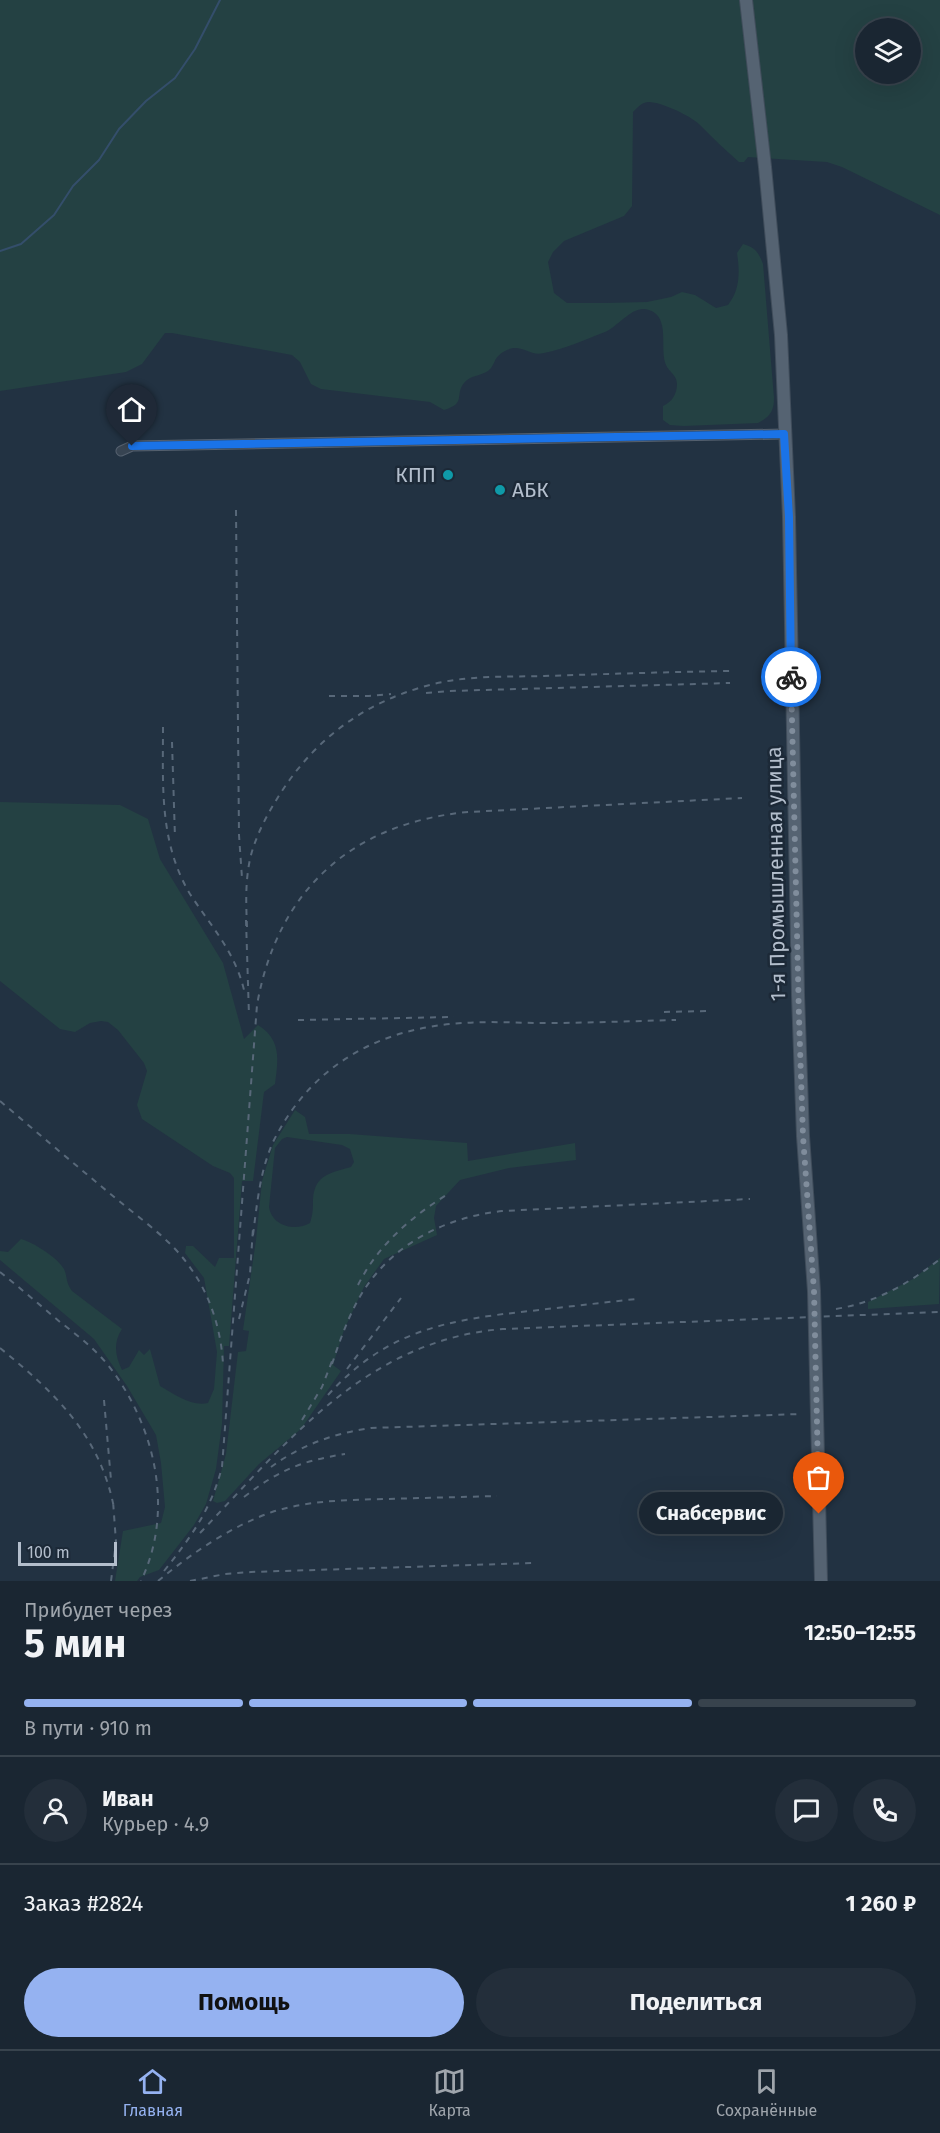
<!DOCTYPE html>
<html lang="ru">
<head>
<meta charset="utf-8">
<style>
	:root { --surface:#1a2632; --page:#232e3a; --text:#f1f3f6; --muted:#9fa5ac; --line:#38434d; --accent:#95b2f1 }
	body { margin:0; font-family:"Fira Sans",sans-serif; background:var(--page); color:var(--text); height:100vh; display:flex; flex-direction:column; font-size:22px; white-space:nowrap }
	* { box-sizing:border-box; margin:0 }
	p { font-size:20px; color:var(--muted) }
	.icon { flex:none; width:33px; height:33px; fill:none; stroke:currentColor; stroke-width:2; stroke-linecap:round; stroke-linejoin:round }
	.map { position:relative; height:1581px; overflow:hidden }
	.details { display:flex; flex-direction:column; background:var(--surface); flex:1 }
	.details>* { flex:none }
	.fabs { position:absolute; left:855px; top:18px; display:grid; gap:12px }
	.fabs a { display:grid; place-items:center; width:66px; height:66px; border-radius:50%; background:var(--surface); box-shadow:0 6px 24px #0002,0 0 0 2px var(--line); font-size:30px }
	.scale { position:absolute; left:18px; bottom:15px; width:99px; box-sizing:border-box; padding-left:6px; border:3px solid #b3becc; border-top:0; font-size:16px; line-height:21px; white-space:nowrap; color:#b3becc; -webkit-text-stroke:4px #1c2937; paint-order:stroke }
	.pin { position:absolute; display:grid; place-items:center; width:51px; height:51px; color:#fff; margin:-62px -26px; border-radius:50% 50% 50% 0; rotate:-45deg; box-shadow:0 0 6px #0007 }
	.pin .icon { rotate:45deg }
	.courier { position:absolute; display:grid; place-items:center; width:60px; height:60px; margin:-30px; border:4px solid #1a73e8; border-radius:50%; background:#fff; color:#222; box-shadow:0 2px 8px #0007 }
	.bubble { position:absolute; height:42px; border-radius:21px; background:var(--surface); box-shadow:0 6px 24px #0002,0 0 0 2px var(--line); font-size:20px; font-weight:700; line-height:42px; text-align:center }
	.overview em { font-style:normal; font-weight:700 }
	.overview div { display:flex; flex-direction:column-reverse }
	.overview { display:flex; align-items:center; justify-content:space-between; height:102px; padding:0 24px }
	h1 { font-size:39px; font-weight:700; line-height:45px }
	.bar { display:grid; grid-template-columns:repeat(4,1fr); gap:9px 6px; align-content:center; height:72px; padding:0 24px }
	.bar i { height:8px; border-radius:4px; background:var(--line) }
	.bar .current { background:var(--accent) }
	.bar p { grid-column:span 4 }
	.line { display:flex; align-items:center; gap:15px; padding:0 24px; border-top:2px solid var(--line) }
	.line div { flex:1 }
	.round { display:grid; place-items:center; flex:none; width:63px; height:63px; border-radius:32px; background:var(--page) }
	.primary-button { display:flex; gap:12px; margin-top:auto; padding:12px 24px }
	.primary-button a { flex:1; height:69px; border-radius:36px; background:var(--accent); color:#111; font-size:24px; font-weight:700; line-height:69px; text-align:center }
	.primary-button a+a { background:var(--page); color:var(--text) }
	.tab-bar { display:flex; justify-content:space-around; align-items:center; height:84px; border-top:2px solid var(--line); background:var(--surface); font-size:16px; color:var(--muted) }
	.tab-bar a { display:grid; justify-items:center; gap:3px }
	.tab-bar .current { color:var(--accent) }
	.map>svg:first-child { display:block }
	.green { fill:#244143; fill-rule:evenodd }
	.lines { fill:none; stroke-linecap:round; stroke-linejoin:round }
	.stream { stroke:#344e6b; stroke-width:2 }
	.minor-casing { stroke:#55616f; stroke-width:11 }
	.major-casing { stroke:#404d5b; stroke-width:14 }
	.minor { stroke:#374452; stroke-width:9 }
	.major { stroke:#556372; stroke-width:12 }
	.rail { stroke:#586879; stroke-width:2; stroke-dasharray:6 6; stroke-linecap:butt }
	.done { stroke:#808d9c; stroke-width:6; stroke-dasharray:0 10.8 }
	.route { stroke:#1a73e8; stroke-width:8 }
	.culture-dot { fill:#0f9aa8; stroke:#1c2937; stroke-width:2 }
	.labels { text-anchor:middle; stroke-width:5; stroke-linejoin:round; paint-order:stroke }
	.poi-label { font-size:21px; fill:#b3becc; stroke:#1c2937; text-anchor:end }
	.street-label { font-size:21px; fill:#b3becc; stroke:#1c2937 }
</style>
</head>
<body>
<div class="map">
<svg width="940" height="1581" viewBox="0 0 940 1581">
	<rect width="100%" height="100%" fill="#223242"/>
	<path class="green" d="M0,0h940v215l-98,-48 -15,-5 -79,-5 -4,5h-5c-14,-12 -27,-25 -40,-38 -8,-8 -40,-23 -51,-22 -7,1 -10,5 -15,10l-1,94 -8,10 -60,25 -11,11 -5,10 6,31 13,10h39l41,-1 24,-5 11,-5 13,3 21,13 12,-3c12,-15 12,-33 9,-52l6,-9c12,3 16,9 20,20l11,134c0,13 -4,19 -16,25l-75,3 -13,-1 -7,-5v-14c9,-4 14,-12 14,-22 0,-9 -8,-12 -11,-19 -7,-16 5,-48 -17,-55 -16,-6 -30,16 -44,22 -19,7 -40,17 -61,21 -16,4 -22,-11 -39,-2 -13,7 -9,14 -17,20 -7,5 -18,4 -24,12 -10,13 3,20 -20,27l-14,-8 -109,-13 -10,-5 -11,-22 -8,-7 -120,-22h-7l-23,31 -16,8 -126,19zM866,28h44v46h-44z
		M0,802l120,3 28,14 12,40 63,104 21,76 14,-14c24,15 20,35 17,59l-11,8 -11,89h-11l-13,165h-5l-2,78 -6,45 -10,35 -12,21 -35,45 -19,7 -3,4h-22l8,-50 38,-8 4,-16 -4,-44 -5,-28 -29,-49 -33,-47 -94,-79v-9l8,1 13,-13c12,3 37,19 43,30 4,9 1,12 8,22l50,38c-9,14 -7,26 0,41l7,-3 10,-17 5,5 6,-6 10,37c14,8 32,21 48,17l6,-14 3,-37 -13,-74 -19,-25 1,-7h7l22,21 4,-9h15v-80l-4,-5 -17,-7 -71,-47 -5,-14 10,-34 -3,-8 -26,-33 -10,-8 -7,-1 -11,2 -15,9 -15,-3 -60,-48z
		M295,1110l10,7 4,17h41l117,9 1,18 107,-18 1,17 -67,8 -49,12 -24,26 -2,12 3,17 -53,24 -20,28 -20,43 -11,35 8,6 -40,58 -42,35 -34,37 -8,2 -4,-2 13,-47 12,-102 8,-1 3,-20 -6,-1 13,-90 6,-59 11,-36zM287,1137l55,8 8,4 4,13 -3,5c-20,6 -36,7 -38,32 0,9 0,15 -3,24 -15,9 -38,3 -41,-16l6,-59 7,-9z
		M940,1258l-1,46 -71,5v-7l45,-23z"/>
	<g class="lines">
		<path class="stream" d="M0,251l21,-7 33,-29 19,-29 26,-26 20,-31 27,-28 29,-23 20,-29 25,-49"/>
		<defs>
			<path id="minor" d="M121,451l11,-5 652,-12"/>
			<path id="major" d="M746,0l19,167 16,168 8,182 9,478 5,141 11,155 7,290"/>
		</defs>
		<use href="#minor" class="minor-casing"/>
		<use href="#major" class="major-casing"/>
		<use href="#minor" class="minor"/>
		<use href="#major" class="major"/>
		<path class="rail" d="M236,510l3,325 3,43
			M426,693l23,-2 281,-8
			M329,696h40l22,-2
			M163,727c0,58 -4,115 27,167 21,32 45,58 54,96
			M172,742l3,96
			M246,920l3,96
			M247,927c-1,-24 -2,-48 4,-72 6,-22 17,-42 29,-61 35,-55 84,-91 146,-108 38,-11 79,-9 118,-10 62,-2 124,-4 186,-5
			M664,1012l46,-1
			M298,1020l156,-3
			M0,1101c40,34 79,67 119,100 24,20 52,39 70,65 21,28 32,63 34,98
			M253,1235c4,-31 7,-64 20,-93 38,-77 106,-114 190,-119 27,-2 55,0 82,0 44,0 88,-2 131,-3
			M0,1272c20,16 40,33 60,50 17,13 34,26 48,43 47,60 67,145 33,216
			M358,1285c20,-40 53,-68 90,-91
			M836,1309c41,-7 72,-25 104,-50
			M239,1319l11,-45 3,-46
			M0,1348c55,45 100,87 114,160
			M332,1364c7,-21 15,-44 26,-64 30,-54 84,-82 144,-89l248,-12
			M347,1369l54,-71
			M328,1395c59,-65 119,-75 202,-84 35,-4 70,-8 106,-12
			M104,1400l7,80
			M302,1420l20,-33 12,-31
			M271,1467c30,-22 64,-34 100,-39l430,-14
			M244,1497c35,-27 57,-36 101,-43
			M200,1533c88,-92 167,-193 303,-204l437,-17
			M164,1571c27,-34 47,-61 58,-104l35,-462c20,-114 94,-182 211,-193l274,-14
			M111,1581l5,-39 -3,-41
			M158,1581c34,-28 72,-54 114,-69 38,-12 75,-12 114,-13 37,-1 74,-2 111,-3
			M190,1581l35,-7 26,-2 282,-9"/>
	</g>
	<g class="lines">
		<path class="done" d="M791,677l8,341 4,118 11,155 5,223"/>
		<path class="route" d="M132,446l652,-12 5,83 2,160"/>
	</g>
	<g class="culture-dot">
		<circle cx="448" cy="475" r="6"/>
		<circle cx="500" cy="490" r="6"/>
	</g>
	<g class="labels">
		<g class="poi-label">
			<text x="436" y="482">КПП</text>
			<text x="512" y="497" text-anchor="start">АБК</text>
		</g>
		<g class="street-label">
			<text transform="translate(776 874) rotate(-91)" y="7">1-я Промышленная улица</text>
		</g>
	</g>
</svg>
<div class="fabs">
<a><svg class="icon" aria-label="layers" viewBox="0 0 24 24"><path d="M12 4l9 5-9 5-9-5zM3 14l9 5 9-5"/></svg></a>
</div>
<div class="scale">100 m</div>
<div class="pin" style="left:819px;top:1514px;background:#ea580c"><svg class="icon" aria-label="bag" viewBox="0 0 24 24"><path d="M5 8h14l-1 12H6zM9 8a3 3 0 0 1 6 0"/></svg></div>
<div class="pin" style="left:132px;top:446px;background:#1f2937"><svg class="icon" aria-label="home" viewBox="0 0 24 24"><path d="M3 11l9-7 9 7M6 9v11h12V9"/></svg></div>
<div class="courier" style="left:791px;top:677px"><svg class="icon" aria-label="bike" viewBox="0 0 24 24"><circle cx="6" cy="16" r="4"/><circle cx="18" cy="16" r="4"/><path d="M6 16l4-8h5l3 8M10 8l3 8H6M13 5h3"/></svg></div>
<div class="bubble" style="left:639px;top:1492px;width:144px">Снабсервис</div>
</div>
<section class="details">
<div class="overview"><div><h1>5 мин</h1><p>Прибудет через</p></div><em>12:50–12:55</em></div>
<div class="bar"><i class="current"></i><i class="current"></i><i class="current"></i><i></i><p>В пути · 910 m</p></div>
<div class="line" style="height:108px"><a class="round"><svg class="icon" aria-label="person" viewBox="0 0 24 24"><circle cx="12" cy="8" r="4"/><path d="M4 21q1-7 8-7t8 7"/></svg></a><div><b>Иван</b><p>Курьер · 4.9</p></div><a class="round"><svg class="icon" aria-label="chat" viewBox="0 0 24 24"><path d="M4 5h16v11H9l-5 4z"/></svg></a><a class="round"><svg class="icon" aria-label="phone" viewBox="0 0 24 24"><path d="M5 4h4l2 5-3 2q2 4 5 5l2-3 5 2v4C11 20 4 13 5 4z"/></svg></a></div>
<div class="line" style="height:78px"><div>Заказ #2824</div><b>1 260 ₽</b></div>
<div class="primary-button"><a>Помощь</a><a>Поделиться</a></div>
</section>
<nav class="tab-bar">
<a class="current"><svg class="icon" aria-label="home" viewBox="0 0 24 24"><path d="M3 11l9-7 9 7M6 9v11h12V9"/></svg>Главная</a>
<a><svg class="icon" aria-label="map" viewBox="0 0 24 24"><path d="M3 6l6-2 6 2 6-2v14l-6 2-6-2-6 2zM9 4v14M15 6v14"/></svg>Карта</a>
<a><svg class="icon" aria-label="saved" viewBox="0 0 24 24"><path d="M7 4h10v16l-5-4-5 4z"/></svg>Сохранённые</a>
</nav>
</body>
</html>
